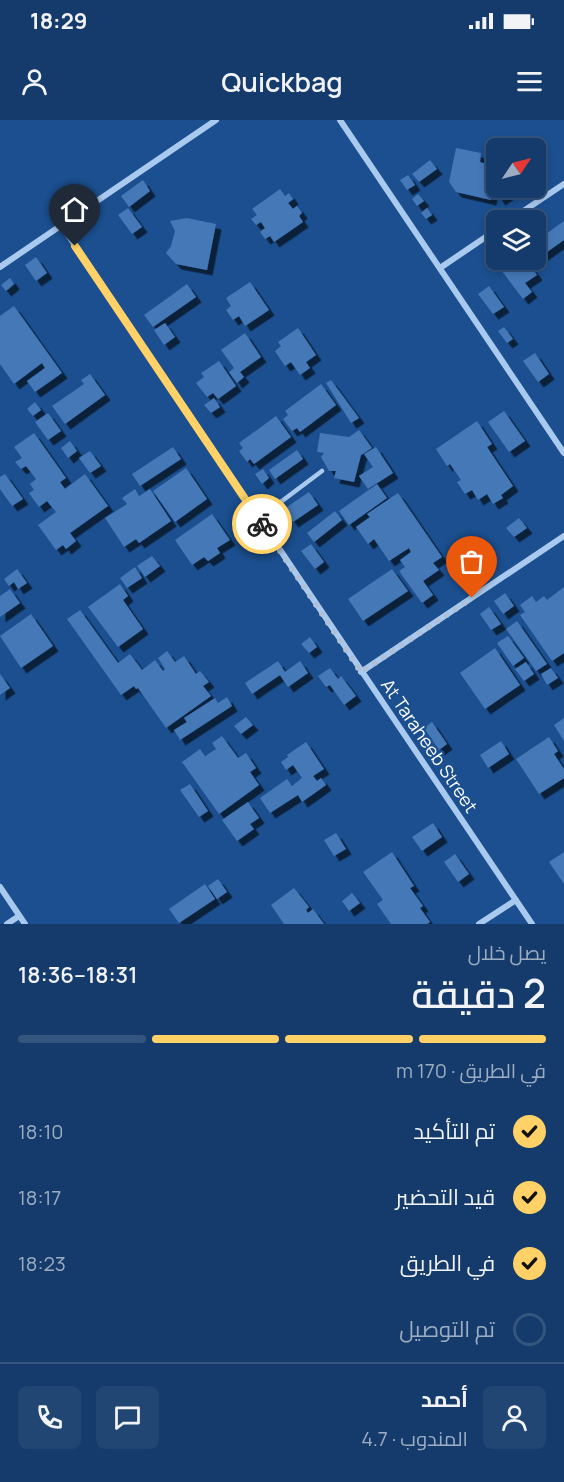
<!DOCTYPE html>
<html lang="ar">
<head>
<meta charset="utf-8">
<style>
	:root { --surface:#143b6b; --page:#214673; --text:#f1f3f6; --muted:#9dadc1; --line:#33557e; --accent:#ffd166 }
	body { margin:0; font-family:Manrope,Cairo,sans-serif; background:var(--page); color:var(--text); direction:rtl; height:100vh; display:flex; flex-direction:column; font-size:22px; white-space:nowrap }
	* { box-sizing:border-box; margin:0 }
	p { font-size:20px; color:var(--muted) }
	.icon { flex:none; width:33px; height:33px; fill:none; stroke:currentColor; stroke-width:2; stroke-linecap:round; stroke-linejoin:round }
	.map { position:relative; height:804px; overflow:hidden; direction:ltr }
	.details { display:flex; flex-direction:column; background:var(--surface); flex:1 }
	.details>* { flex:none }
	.needle { width:39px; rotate:55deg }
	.tools { position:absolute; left:486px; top:18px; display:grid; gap:12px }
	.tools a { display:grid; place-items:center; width:60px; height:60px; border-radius:9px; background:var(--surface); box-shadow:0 3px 9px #0003,0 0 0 2px var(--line); font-size:30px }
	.pin { position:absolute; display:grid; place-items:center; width:51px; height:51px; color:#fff; margin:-62px -26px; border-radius:50% 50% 50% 0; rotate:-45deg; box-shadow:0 0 6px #0007 }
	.pin .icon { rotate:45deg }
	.courier { position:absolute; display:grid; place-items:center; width:60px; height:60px; margin:-30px; border:4px solid #ffd166; border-radius:50%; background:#fff; color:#222; box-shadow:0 2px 8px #0007 }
	.head em { font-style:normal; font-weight:600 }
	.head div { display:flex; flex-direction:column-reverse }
	.head { display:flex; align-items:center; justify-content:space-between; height:102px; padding:0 18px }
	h1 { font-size:39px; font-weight:600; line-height:45px }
	.bar { display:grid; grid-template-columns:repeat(4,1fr); gap:9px 6px; align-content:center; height:72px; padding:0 18px }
	.bar i { height:8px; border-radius:4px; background:var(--line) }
	.bar .on { background:var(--accent) }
	.bar p { grid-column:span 4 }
	.line { display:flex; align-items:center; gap:15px; padding:0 18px; border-top:2px solid var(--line) }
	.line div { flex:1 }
	.round { display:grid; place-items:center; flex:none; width:63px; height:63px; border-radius:9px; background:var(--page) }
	ol { padding:0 18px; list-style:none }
	li { display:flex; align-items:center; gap:18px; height:66px }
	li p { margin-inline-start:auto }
	li .icon { padding:6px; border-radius:50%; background:var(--accent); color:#111; stroke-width:4 }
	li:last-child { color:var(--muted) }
	li i { width:33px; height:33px; border:3px solid var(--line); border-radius:50% }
	.status { display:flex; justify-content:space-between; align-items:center; height:42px; padding:0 30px; background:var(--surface); direction:ltr }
	.status svg { height:16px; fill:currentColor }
	header { display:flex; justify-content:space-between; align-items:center; height:78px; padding:0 18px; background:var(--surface); font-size:27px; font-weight:600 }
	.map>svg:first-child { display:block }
	.building { fill:#4478b7; filter:url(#shadow) }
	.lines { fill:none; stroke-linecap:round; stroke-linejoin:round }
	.service { stroke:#a9c9ee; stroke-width:4.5 }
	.minor { stroke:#a9c9ee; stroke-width:6 }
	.done { stroke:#afc1d8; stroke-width:6; stroke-dasharray:0 10.8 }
	.route { stroke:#ffd166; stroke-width:8 }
	.labels { text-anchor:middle; stroke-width:4.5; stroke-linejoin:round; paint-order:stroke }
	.street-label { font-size:18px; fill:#fff; stroke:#1b4f8f }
</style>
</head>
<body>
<div class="status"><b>18:29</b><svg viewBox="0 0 49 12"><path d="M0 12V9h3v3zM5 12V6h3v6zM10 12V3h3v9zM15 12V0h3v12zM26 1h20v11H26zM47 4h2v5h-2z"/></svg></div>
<header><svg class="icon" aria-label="menu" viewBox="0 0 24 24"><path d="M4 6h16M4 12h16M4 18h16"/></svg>Quickbag<svg class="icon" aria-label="person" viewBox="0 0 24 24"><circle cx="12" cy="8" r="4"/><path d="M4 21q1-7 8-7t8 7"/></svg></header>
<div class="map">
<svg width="564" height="804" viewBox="0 0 564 804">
	<defs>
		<filter id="shadow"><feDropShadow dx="5.5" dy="5.5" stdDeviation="0" flood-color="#0009"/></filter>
	</defs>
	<rect width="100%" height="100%" fill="#1b4f8f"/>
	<path class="building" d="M493,26l3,6v14l-1,2 -11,-15z
		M456,28l25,5 -1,9 9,3 -2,8 8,1 -4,26 -35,-8 -7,-10z
		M430,40l7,9 -18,13 -7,-8z
		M408,55l7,10 -8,5 -7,-10z
		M143,60l7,11 -21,16 -8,-11z
		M499,68h19l-18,12 -6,-9z
		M280,69l5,7 4,-3 4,6 -5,4 5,6 4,-3 5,7 -3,3 4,6 -29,20 -4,-6 -5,3 -5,-7 5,-4 -4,-6 -5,3 -5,-6 6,-4 -5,-6z
		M418,74l6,7 -7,5 -5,-7z
		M128,88l14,19 -10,7 -14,-19z
		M427,88l5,7 -6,4 -5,-6z
		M187,98l29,6 -9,46 -31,-6 -10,-11 5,-7 4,-15 -5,-10z
		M564,101v19l-24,17 -4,-6v-10z
		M36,137l11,16 -11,8 -11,-16z
		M507,140h24l2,2 -4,2 8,11 -12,8 7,9 -9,7 -25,-33z
		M10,158l4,6 -8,7 -5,-6z
		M250,162l19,28 -24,16 -6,-10 -6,4 -7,-10 5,-4 -5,-8z
		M187,164l9,13 -43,30 -9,-12z
		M489,166l15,21 -11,7 -15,-20z
		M14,186l48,67 -27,19 -8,-11 18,-13 -3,-5 -28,21 -14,-20v-48z
		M165,203l10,14 -11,8 -10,-15z
		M504,207l9,12 -6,4 -9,-12z
		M298,208l18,27 -10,7 4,6 -10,7 -9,-13 -6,4 -10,-15 6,-5 -3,-4z
		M245,213l16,24 -21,15 4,5 -7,6 -8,-11 5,-4 -13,-18z
		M535,233l14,21 -11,8 -15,-21z
		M219,241l17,25 -18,13 -5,-6 -6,4 -11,-14 8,-6 -3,-4z
		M90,254l15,21 -40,29 -13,-18 32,-22 -3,-4z
		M331,260l28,38 -8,5 -25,-40z
		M321,264l15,21 -36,27 -3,-4 -5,3 -9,-12 5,-4 -3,-4z
		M214,278l6,9 -9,6 -7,-8z
		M35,282l6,8 -8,6 -6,-7z
		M504,291l21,30 -16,11 -21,-30z
		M48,293l13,18 -13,9 -13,-18z
		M276,296l15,21 -37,27 -4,-5 -3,3 -8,-11 4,-3 -4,-5z
		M477,301l15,23 -5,3 26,39 -12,9 2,3 -10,6 -6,-10 -9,6 -6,-10 -7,4 -8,-12 4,-2 -11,-16 -3,2 -11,-17z
		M359,310l13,18 -11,7 -7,27 -20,-4 2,-7h-7l-8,-14 3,-4 -7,-1 3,-19 29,4z
		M34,313l32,45 -6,4 5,7 20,-15 23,32 -38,27 6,8 -10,8 -3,-4 -7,5 -18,-25 18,-13 -9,-11 -8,6 -10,-14 5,-3 -4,-6 6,-5 -10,-13 -5,3 -6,-7 7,-4 -8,-11z
		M70,321l7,10 -9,7 -7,-10z
		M173,327l8,12 -41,27 -8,-12z
		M376,327l17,26 -25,16 -9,-13 14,-9 -9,-13z
		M297,330l6,9 -28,20 -6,-9z
		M90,331l11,15 -11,7 -11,-15z
		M186,348l21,31 -32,23 -22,-31z
		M263,349l6,9 -7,6 -7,-10z
		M5,354l18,25 -11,7 -12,-17v-12z
		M377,364l10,14 -38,27 -10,-14z
		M135,369l4,7 11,-7 21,32 -32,22 -3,-4 -12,8 -19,-29 22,-14 -5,-6z
		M309,372l9,13 -25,17 -9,-13z
		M398,373l44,64 -9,6 6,7 -16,11 10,14 -11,8 -23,-32 6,-4 -5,-7 11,-8 -2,-4 -20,13 -15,-22 -6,5 -12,-17 14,-10 -3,-3z
		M335,391l7,9 -28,22 -7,-9z
		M212,394l18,26 -13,8 3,5 -12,8 -4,-4 -12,8 -17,-25z
		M519,398l8,10 -13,9 -8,-9z
		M311,424l13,18 -9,7 -14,-18z
		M152,436l8,10 -15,11 -8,-11z
		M135,447l7,11 -15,10 -7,-10z
		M17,449l10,14 -9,6 -4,-7 -5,4 -5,-7z
		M392,449l16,22 -45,30 -15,-22z
		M120,464l8,12 -5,4 20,29 -25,18 -30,-40z
		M564,467v66l-12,8 -32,-46 5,-3 -5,-7 12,-9 4,6 8,-6 3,4z
		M10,469l10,14 -20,14v-21z
		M505,473l9,13 -11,8 -9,-13z
		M489,487l12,17 -10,6 -11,-16z
		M80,490l38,53 12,-9 12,16 13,-10 8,11 2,-2 -7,-11 9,-7 8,11 9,-6 12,18 4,-3 9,11 -6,4 8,10 -45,32 -28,-40 -2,1 -2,-3 -13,9 -54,-76z
		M31,494l22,32 -32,22 -21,-32z
		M517,501l30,43 -11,7 -30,-42z
		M508,516l16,22 -11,8 -16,-23z
		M310,517l7,10 -8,6 -8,-9z
		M495,528l25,37 -35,24 -25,-36z
		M278,541l7,11 15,-11 8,12 -20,14 -8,-12 -28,19 -7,-11z
		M526,542l8,12 -10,7 -9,-12z
		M330,548l8,11 3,-3 15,20 -12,9 -14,-20 -4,2 -8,-11z
		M551,548l7,10 -11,7 -6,-11z
		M0,554l10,14 -10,7z
		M227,577l5,9 -52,34 -6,-10 13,-8 -3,-4 31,-20 3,5z
		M246,597l7,8 -12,9 -7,-8z
		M564,598v23l-10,-16z
		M432,602l15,22 -8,6 -15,-22z
		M222,616l16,22 8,-5 10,15 -6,4 9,13 -40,29 -37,-52 18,-13 5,7 11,-7 -4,-6z
		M549,617l9,14 -4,3 10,15v9l-25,16 -23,-35z
		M501,621l8,13 -21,14 -8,-13z
		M306,622l18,27 -11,7 4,5 4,-3 5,7 -24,17 -4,-7 -28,18 -10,-15 27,-19 5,7 10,-8 -9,-13 -7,5 -5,-8 7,-5 -1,-2z
		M190,664l18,27 -9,6 -19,-27z
		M248,682l11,16 -9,6 4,5 -17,12 -15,-21z
		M433,703l9,14 -20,14 -10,-14z
		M336,713l10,16 -12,7 -10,-16z
		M392,732l22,34 -4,2 13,18 -3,2 10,14 -3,2h-36l-14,-20 6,-4 -20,-28z
		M564,732v32l-15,-22z
		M455,734l14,20 -11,8 -14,-20z
		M218,759l9,13 -10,7 -9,-13z
		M205,764l10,15 -36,24 -10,-14z
		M294,768l15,19 -3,3 2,3 5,-4 11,15h-40l-13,-19z
		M352,773l8,10 -11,8 -7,-10z"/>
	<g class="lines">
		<path class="service" d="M258,399l64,-48"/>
		<path class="minor" d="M340,0l224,333
			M510,100l54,-36
			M62,106l470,698
			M0,147l216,-147
			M440,148l56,-38
			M361,552l203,-136
			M0,767l25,37
			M7,804l12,-8
			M479,804l37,-24"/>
	</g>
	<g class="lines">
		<path class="done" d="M262,404l99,148 111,-74"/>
		<path class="route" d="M75,126l187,278"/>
	</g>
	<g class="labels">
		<g class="street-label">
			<text transform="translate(429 626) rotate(56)" y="6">At Taraheeb Street</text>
		</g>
	</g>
</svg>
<div class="tools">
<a><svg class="needle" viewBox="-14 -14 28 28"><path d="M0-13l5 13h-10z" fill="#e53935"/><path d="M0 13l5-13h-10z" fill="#9dadc1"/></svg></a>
<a><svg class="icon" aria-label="layers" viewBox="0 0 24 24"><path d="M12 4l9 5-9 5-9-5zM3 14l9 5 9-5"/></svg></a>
</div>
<div class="pin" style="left:472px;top:478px;background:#ea580c"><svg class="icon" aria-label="bag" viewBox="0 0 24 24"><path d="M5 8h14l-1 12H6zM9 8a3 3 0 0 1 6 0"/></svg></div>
<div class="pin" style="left:75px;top:126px;background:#1f2937"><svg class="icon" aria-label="home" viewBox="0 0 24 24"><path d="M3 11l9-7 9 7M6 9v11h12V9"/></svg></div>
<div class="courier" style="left:262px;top:404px"><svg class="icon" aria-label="bike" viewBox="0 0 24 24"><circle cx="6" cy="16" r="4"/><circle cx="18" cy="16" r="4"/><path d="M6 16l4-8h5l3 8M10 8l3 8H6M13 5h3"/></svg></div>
</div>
<section class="details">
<div class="head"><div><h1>2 دقيقة</h1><p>يصل خلال</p></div><em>18:31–18:36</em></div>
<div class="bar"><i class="on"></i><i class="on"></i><i class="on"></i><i></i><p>في الطريق · 170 m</p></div>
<ol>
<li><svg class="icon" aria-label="check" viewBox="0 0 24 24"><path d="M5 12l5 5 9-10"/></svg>تم التأكيد<p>18:10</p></li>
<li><svg class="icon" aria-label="check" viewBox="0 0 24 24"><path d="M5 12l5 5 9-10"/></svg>قيد التحضير<p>18:17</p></li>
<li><svg class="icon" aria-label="check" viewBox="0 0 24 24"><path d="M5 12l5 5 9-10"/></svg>في الطريق<p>18:23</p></li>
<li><i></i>تم التوصيل</li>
</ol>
<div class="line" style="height:108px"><a class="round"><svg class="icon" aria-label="person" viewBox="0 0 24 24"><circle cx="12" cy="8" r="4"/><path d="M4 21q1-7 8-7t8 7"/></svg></a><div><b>أحمد</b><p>المندوب · 4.7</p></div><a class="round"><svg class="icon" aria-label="chat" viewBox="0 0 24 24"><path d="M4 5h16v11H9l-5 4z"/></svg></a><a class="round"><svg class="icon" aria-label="phone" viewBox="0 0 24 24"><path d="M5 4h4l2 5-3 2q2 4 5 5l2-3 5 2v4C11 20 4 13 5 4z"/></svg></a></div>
</section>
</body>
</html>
